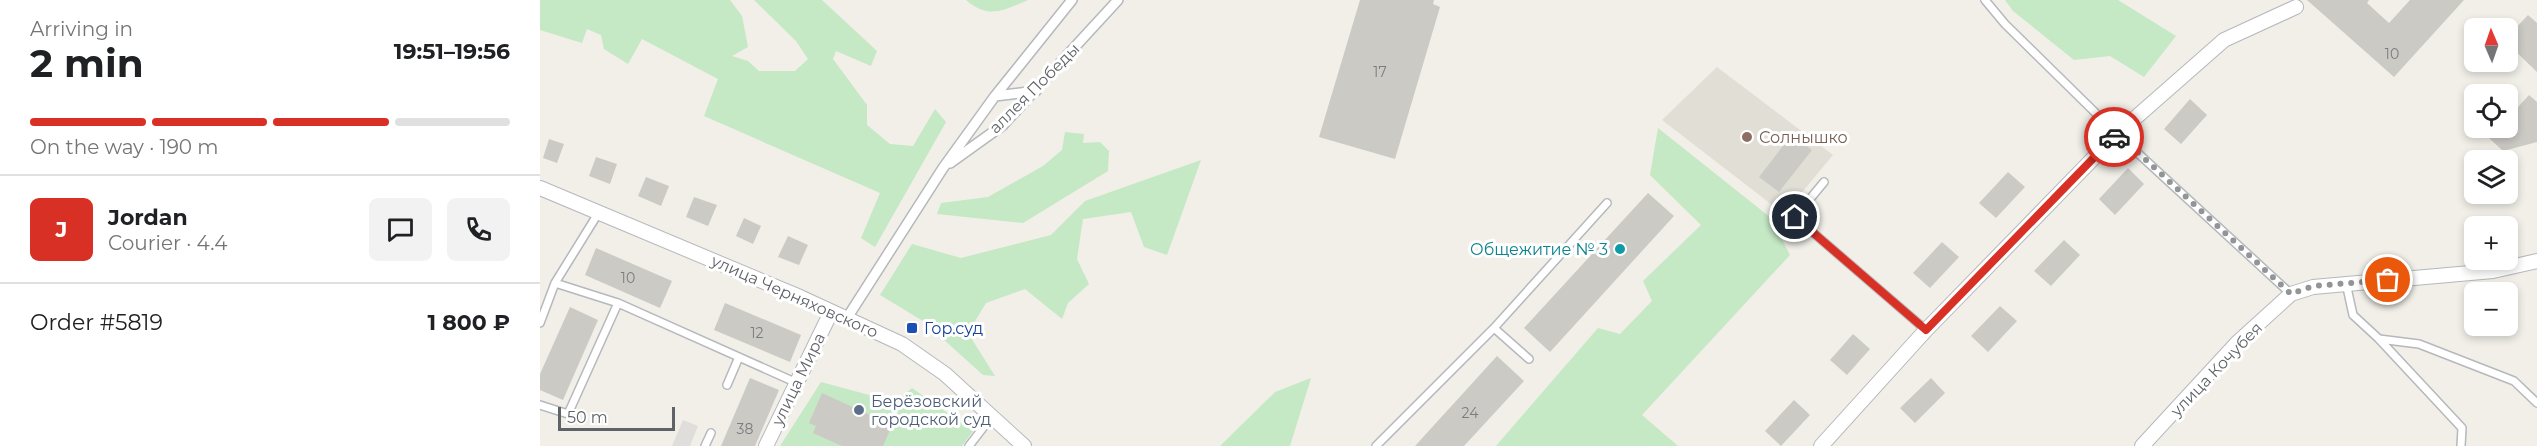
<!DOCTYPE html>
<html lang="en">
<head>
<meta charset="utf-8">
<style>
	:root { --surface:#fff; --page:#f2f2f2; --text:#202124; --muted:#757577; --line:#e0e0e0; --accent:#d93025 }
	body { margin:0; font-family:Montserrat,sans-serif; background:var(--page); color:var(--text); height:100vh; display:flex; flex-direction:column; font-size:22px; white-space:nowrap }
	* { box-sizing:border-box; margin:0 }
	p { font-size:20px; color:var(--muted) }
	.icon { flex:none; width:33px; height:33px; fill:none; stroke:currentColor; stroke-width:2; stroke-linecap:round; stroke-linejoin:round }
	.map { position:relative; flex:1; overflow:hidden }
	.side { display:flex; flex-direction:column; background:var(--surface); width:540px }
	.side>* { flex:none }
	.needle { width:39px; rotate:358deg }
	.tools { position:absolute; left:1924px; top:18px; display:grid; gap:12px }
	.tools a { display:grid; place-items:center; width:54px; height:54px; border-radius:9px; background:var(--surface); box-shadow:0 3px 9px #0003; font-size:30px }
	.scale { position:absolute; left:18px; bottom:15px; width:117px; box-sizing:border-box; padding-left:6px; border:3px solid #5f6368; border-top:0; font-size:16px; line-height:21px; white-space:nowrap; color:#5f6368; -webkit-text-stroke:4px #fff; paint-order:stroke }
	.pin { position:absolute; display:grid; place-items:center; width:51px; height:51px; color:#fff; margin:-26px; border:3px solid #fff; border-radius:50%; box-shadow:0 2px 6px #0007 }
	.courier { position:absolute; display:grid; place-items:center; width:60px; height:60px; margin:-30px; border:4px solid #d93025; border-radius:50%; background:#fff; color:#222; box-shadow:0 2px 8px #0007 }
	.overview em { font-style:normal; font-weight:700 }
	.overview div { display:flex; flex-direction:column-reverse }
	.overview { display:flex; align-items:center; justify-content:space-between; height:102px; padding:0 30px }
	h1 { font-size:39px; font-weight:700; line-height:45px }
	.bar { display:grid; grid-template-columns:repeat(4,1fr); gap:9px 6px; align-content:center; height:72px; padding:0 30px }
	.bar i { height:8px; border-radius:4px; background:var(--line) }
	.bar .on { background:var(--accent) }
	.bar p { grid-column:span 4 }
	.line { display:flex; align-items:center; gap:15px; padding:0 30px; border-top:2px solid var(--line) }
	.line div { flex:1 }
	.round { display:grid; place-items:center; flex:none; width:63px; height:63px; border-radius:9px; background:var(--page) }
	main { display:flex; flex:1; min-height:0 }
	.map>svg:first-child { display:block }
	.industrial { fill:#e0deda }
	.education { fill:#e1ded6 }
	.green { fill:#c5e8c5 }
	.building { fill:#cccac5 }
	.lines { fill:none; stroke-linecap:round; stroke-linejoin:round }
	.service-casing { stroke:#b5b8bc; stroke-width:10 }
	.pedestrian-casing { stroke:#b5b8bc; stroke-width:12 }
	.minor-casing { stroke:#b5b8bc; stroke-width:16 }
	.service { stroke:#fff; stroke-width:7 }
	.pedestrian { stroke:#fff; stroke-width:9 }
	.minor { stroke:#fff; stroke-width:14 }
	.done { stroke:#929495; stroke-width:6; stroke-dasharray:0 10.8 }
	.route { stroke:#d93025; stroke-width:8 }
	.education-dot { fill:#8d6e63; stroke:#fff; stroke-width:2 }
	.culture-dot { fill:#0f9aa8; stroke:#fff; stroke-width:2 }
	.transit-dot { fill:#1a4fb4; stroke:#fff; stroke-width:2 }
	.service-dot { fill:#5c6f8a; stroke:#fff; stroke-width:2 }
	.labels { text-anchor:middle; stroke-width:6; stroke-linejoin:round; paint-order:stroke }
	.number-label { font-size:14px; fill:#7a7d7f }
	.street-label { font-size:16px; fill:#5f6368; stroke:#fff }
	.education-label { font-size:16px; fill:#785e54; stroke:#fff; text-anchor:start }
	.culture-label { font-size:16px; fill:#0d838f; stroke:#fff; text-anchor:end }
	.transit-label { font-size:16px; fill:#164399; stroke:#fff; text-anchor:start }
	.service-label { font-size:16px; fill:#4e5e75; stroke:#fff; text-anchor:start }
</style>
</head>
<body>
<main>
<section class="side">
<div class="overview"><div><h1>2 min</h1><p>Arriving in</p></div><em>19:51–19:56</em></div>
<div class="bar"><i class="on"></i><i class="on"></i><i class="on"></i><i></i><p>On the way · 190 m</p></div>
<div class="line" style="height:108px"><b class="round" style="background:var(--accent);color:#fff">J</b><div><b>Jordan</b><p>Courier · 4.4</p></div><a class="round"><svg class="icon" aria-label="chat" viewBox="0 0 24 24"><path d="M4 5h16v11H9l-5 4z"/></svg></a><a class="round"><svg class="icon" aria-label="phone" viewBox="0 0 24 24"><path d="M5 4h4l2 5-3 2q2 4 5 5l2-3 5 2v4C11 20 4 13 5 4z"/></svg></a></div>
<div class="line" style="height:78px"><div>Order #5819</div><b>1 800 ₽</b></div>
</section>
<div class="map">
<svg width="1997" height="446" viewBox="0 0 1997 446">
	<rect width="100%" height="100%" fill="#f1efe8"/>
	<path class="industrial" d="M143,420l15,6 -8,20h-18z"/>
	<path class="education" d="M1177,67l116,88 -49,59 -122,-94z"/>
	<path class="green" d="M0,0h190l12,16 6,31 -16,9 16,5 11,10h36l13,-12 -12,-18 -42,-41h68l55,51 -6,15 -35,-15 -3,8 34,46v20l23,19 23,2 22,-37 11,13 -71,125 -14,-9 19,-45 -176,-77 14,-37 -76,-40 -14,25 -24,-15 -3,-14 -14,-6 -5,14 -42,-13z
		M426,0h62c-24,10 -39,20 -62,0z
		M1465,0h113l58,36 -32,41 -34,-21 -36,4 -61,-49z
		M1118,128l113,90 19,37 -148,160 36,31h-182l102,-118 22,6 32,-33 -9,-20 58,-56 -51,-50z
		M525,132l19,2 -1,9 17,-1 9,9 -1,20 -85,52 -86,-9 4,-11 47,-6 55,-31 19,-16z
		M661,160l-34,95 -23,-8 -13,-35 -48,7 -6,40 12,25 -21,19 -6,16 -37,-30 -39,14 -18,30 27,43 -12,-1 -60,-54 -43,-26 32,-51 49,14 90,-23 34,-34z
		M771,378l-21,68h-70l55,-54z
		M281,382l74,20 17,-14 61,43 -11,15h-182z"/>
	<path class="building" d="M820,0h74l-1,4 7,3 -45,152 -76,-22z
		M1767,0h62l-2,3 22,20 21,-23h54l-70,77z
		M1988,15l9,8v49l-29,-28v-8z
		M1989,95l8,7v40l-34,9 -14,-13 10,-10h9v-10z
		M1650,99l17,16 -26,29 -17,-15z
		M1252,134l20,16 -33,42 -20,-15z
		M9,139l15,5 -7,19 -14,-5z
		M56,157l21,7 -7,20 -21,-8z
		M1588,168l16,16 -29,31 -16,-16z
		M1468,172l17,15 -29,31 -17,-15z
		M106,177l23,9 -8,20 -23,-10z
		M1108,193l26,23 -124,136 -26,-24z
		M154,197l23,8 -9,21 -22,-9z
		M204,218l17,8 -8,18 -17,-8z
		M248,236l20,9 -9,20 -21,-8z
		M1524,240l16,15 -29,31 -17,-15z
		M1402,242l17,15 -29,31 -17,-15z
		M56,248l76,33 -12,27 -75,-33z
		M185,303l76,32 -11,27 -76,-32z
		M1460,306l17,15 -29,31 -17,-16z
		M30,307l28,13 -35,80 -23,-10v-16z
		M1313,334l17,15 -23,26 -17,-15z
		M957,356l27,25 -60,65h-49z
		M210,378l29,12 -24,56h-34z
		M1391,378l14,15 -30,30 -15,-15z
		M282,393l70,32 -9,21h-41l-29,-13 3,-7 -7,-3z
		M1254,400l16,15 -29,31 -16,-15z"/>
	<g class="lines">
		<defs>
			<path id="service" d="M1445,0l20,24 112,110 174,160
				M1284,182l-29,35 131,113
				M15,283l63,20 179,80
				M1806,283l7,32 26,24 83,89 -1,18
				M0,323l15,-40 44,-71
				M954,328l35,31
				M1839,339l40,5 95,37 23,22
				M187,385l12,-28
				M0,405l28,9 50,-111
				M165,446l6,-13
				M429,446l23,-30
				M836,446l118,-118 113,-125"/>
			<path id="pedestrian" d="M455,96l41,-5
				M410,163l53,-38 115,-125
				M307,318l96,-150 52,-72 77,-96"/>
			<path id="minor" d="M0,188l260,109 102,47 43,30 79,72
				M226,446l65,-134
				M1281,446l105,-116 191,-196 107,-94 72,-33
				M1602,446l95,-103 54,-49 22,-7 180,-16 44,-10"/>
		</defs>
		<use href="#service" class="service-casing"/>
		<use href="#pedestrian" class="pedestrian-casing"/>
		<use href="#minor" class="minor-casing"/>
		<use href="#service" class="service"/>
		<use href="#pedestrian" class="pedestrian"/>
		<use href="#minor" class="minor"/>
	</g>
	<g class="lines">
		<path class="done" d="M1574,137l4,-3 173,160 22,-8 75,-6"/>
		<path class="route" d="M1255,217l131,113 188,-193"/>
	</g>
	<circle class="education-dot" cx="1207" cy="137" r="6"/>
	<circle class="culture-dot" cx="1080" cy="249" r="6"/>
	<rect class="transit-dot" x="366" y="322" width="12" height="12" rx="3"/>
	<circle class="service-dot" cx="319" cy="410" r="6"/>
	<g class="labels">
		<g class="number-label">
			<text x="1852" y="59">10</text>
			<text x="840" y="77">17</text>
			<text x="88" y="283">10</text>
			<text x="217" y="338">12</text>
			<text x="930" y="418">24</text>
			<text x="205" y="434">38</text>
		</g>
		<g class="street-label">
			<text transform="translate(494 88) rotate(-45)" y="6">аллея Победы</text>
			<text transform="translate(255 296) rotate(24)" y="6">улица Черняховского</text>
			<text transform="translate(1676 369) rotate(-46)" y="6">улица Кочубея</text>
			<text transform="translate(258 379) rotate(-64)" y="6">улица Мира</text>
		</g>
		<g class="education-label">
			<text x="1219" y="143">Солнышко</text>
		</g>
		<g class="culture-label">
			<text x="1068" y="255">Общежитие № 3</text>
		</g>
		<g class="transit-label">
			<text x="384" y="334">Гор.суд</text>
		</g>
		<g class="service-label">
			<text x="331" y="407">Берёзовский<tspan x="331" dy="18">городской суд</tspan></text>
		</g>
	</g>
</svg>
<div class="tools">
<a><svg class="needle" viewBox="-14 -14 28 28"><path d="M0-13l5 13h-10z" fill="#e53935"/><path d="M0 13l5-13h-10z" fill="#757577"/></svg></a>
<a><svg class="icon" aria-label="locate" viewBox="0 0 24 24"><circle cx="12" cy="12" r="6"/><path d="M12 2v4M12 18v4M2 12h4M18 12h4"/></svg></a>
<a><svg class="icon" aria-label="layers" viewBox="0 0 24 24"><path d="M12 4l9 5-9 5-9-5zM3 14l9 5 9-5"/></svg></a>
<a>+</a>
<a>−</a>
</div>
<div class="scale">50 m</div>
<div class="pin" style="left:1848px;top:280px;background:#ea580c"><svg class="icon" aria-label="bag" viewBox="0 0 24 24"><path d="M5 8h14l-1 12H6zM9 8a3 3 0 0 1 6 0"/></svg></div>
<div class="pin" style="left:1255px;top:217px;background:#1f2937"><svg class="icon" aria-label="home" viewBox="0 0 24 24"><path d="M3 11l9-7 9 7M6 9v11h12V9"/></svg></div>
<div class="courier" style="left:1574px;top:137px"><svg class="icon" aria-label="car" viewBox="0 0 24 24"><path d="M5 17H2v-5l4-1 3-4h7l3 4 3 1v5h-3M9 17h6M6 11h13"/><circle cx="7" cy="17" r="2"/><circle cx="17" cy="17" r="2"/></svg></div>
</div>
</main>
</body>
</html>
